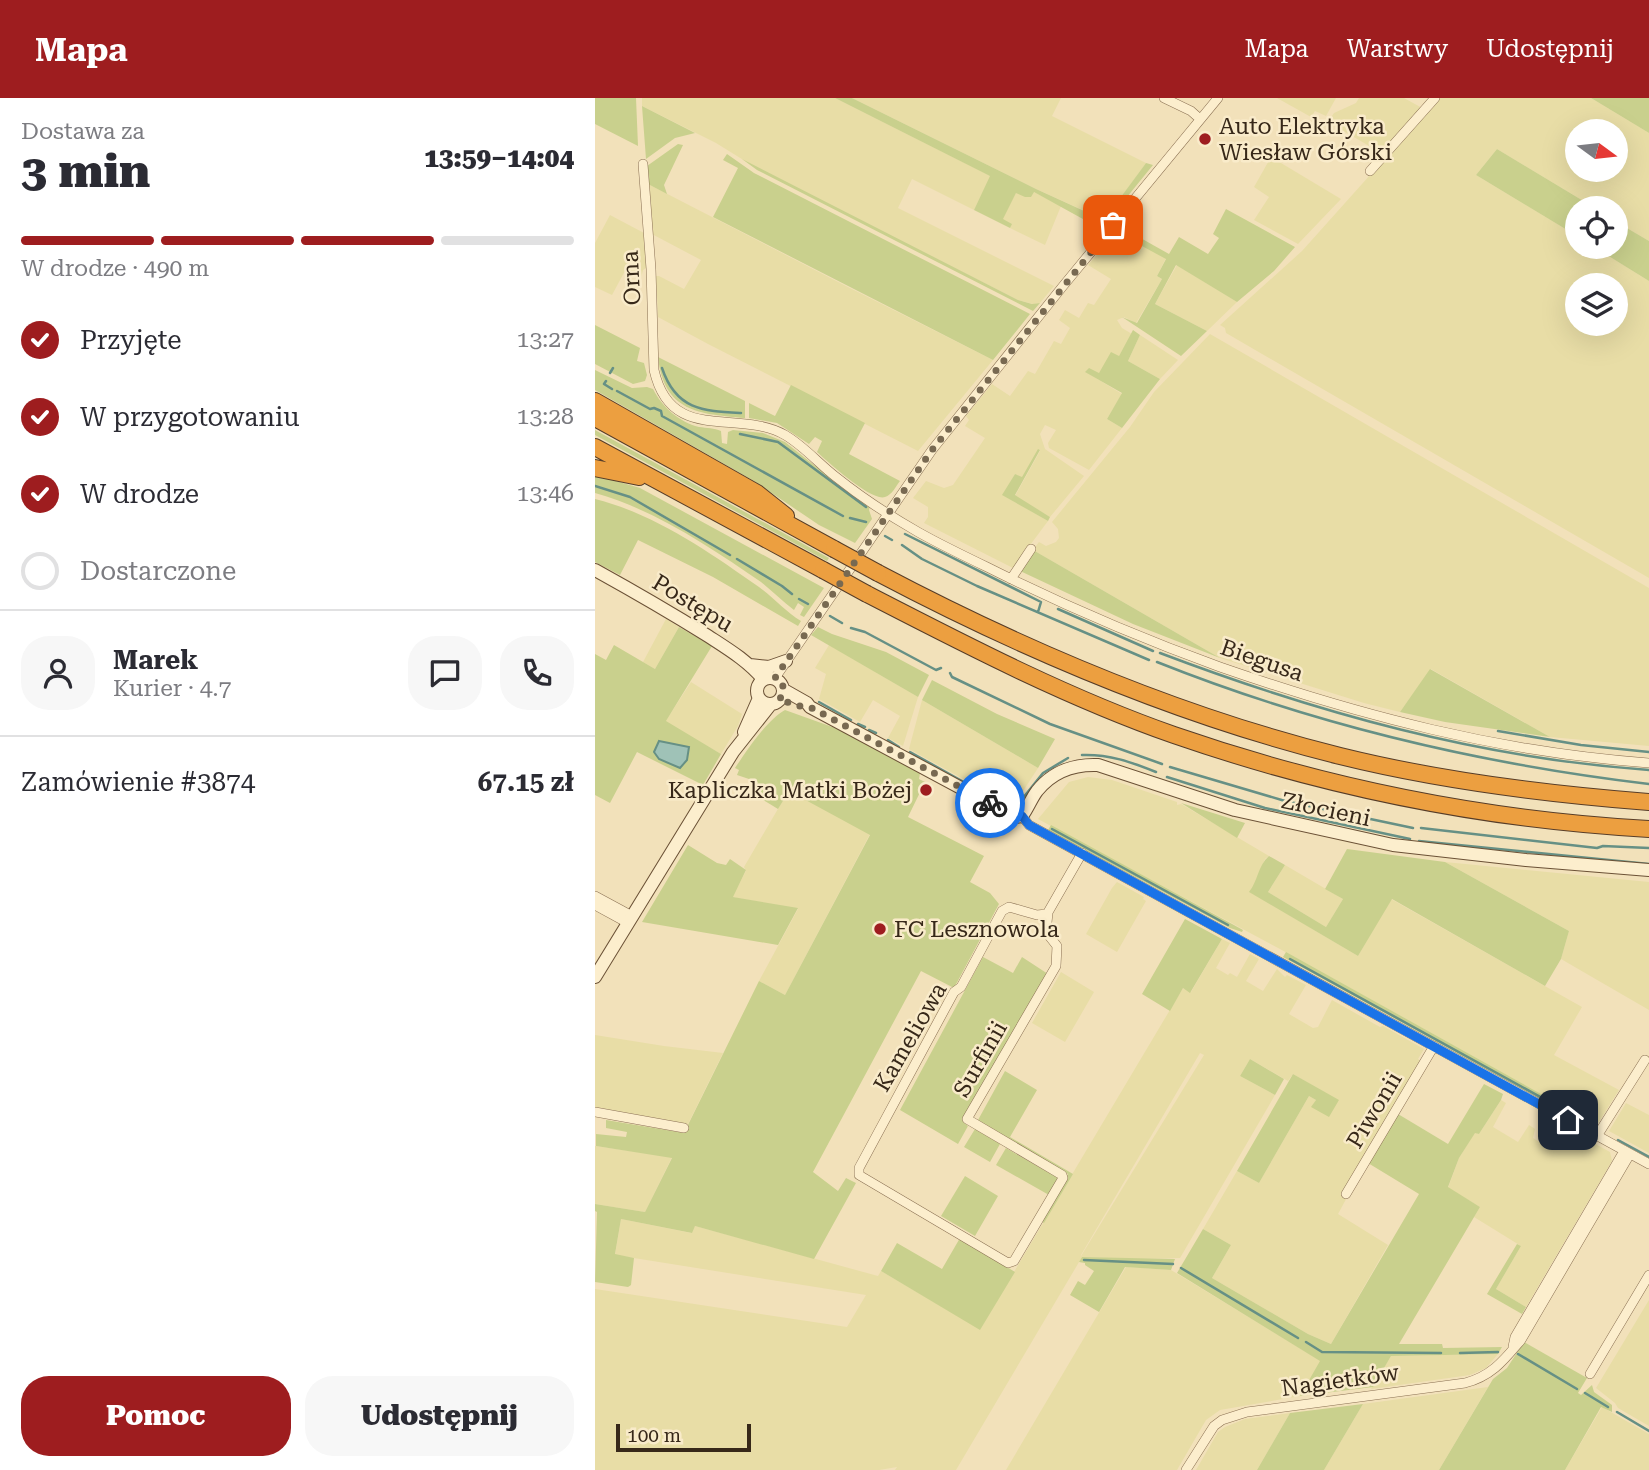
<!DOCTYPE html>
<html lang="pl">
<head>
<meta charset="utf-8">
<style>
	:root { --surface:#fff; --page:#f7f7f7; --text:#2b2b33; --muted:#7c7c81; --line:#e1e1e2; --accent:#9e1d1f }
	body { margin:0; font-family:"Roboto Serif",serif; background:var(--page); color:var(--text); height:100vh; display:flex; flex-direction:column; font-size:26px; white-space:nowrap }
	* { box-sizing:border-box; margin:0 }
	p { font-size:23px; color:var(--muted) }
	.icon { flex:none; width:38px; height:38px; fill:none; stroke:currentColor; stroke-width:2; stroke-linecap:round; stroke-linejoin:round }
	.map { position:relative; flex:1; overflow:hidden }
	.drawer { display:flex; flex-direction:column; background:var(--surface); width:595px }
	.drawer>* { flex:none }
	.needle { width:46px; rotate:105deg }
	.controls { position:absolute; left:970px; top:21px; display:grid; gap:14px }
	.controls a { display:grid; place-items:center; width:63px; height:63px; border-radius:50%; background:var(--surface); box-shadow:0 7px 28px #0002; font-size:35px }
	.scale { position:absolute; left:21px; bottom:18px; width:135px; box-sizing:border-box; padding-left:7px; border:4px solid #372819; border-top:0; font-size:19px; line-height:24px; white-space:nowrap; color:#372819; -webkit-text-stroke:5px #f9ebca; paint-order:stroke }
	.pin { position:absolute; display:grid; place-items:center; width:60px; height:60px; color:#fff; margin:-30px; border-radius:14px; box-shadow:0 4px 10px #0006 }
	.courier { position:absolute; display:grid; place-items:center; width:70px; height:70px; margin:-35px; border:5px solid #1a73e8; border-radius:50%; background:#fff; color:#222; box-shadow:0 2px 9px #0007 }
	.overview em { font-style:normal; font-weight:800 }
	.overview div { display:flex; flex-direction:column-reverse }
	.overview { display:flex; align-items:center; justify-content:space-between; height:119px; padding:0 21px }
	h1 { font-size:46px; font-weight:800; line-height:52px }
	.bar { display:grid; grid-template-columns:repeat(4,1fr); gap:10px 7px; align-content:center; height:84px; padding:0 21px }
	.bar i { height:9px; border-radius:5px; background:var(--line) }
	.bar .current { background:var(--accent) }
	.bar p { grid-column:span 4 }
	.line { display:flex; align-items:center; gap:18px; padding:0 21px; border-top:2px solid var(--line) }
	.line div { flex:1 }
	.round { display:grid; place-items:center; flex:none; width:74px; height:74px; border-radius:28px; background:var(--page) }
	ol { padding:0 21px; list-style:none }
	li { display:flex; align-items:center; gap:21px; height:77px }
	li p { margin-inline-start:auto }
	li .icon { padding:7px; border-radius:50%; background:var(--accent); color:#fff; stroke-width:4 }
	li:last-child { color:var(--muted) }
	li i { width:38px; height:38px; border:4px solid var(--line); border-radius:50% }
	.button { display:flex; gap:14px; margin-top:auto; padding:14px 21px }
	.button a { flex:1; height:80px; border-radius:28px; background:var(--accent); color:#fff; font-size:28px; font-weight:800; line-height:80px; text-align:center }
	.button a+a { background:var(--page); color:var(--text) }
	header { display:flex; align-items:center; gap:42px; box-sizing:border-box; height:98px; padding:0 35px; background:var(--accent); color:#fff }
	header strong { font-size:33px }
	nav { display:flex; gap:38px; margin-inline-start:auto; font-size:24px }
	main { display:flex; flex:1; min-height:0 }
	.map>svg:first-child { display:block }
	.farmland { fill:#e8dda6; fill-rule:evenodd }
	.green { fill:#c9d08d }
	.water { fill:#9fc2b7; stroke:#669085; stroke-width:2 }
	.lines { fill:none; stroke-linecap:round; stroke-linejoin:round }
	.stream { stroke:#669085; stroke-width:2.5 }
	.street-casing { stroke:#8a7053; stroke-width:10 }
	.secondary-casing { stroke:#6b5136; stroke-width:14 }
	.highway-casing { stroke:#573d28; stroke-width:18 }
	.street { stroke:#fceecd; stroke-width:9 }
	.secondary { stroke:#fceecd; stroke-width:12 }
	.highway { stroke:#ec9f40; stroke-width:16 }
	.highway-bridge-casing { stroke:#573d28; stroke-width:18; stroke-linecap:butt }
	.highway-bridge { stroke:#ec9f40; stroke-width:16 }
	.done { stroke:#786951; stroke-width:7; stroke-dasharray:0 12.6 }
	.route { stroke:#1a73e8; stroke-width:9 }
	.poi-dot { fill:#9e1d1f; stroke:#f9ebca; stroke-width:2.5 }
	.labels { text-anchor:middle; stroke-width:5; stroke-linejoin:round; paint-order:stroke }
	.poi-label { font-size:23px; fill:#372819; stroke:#f9ebca; text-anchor:start }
	.street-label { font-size:23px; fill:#372819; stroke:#f9ebca }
</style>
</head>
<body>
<header>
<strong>Mapa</strong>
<nav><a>Mapa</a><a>Warstwy</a><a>Udostępnij</a></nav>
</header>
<main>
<section class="drawer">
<div class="overview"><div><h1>3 min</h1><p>Dostawa za</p></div><em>13:59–14:04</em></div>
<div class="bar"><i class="current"></i><i class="current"></i><i class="current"></i><i></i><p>W drodze · 490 m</p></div>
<ol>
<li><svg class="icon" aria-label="check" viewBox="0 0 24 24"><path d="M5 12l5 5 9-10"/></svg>Przyjęte<p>13:27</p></li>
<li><svg class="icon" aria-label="check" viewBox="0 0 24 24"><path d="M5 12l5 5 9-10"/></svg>W przygotowaniu<p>13:28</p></li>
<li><svg class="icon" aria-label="check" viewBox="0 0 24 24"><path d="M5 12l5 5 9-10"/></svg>W drodze<p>13:46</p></li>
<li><i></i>Dostarczone</li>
</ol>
<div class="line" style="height:126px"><a class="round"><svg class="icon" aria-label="person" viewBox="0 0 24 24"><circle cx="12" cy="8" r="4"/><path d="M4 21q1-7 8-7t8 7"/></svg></a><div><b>Marek</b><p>Kurier · 4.7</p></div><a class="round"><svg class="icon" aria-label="chat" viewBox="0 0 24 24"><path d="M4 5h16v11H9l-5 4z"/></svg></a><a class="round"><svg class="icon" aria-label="phone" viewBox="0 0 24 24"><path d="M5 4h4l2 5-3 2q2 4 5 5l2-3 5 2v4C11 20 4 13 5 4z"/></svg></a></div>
<div class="line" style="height:91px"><div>Zamówienie #3874</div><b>67.15 zł</b></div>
<div class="button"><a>Pomoc</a><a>Udostępnij</a></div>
</section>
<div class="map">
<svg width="1054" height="1372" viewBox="0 0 1054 1372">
	<rect width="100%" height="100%" fill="#f2e1ba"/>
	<path class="farmland" d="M47,0h193l156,78 -17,34 -62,-31 -14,29 156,78 -14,17 -7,1 -15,-4 -260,-131 -42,-26 -74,-37z
		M257,0h209l-9,18 94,47 -41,57 -69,-31z
		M682,0h59l-10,18 -11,-5 -4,6z
		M764,0h45l20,11 -41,45 -55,-32 6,-9 22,-10z
		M844,0h152l58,35v108l-34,-20v-13h-20l-98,-59 -21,26 101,61v11h17l55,34v297l-423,-245 -1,-5 -5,-3 82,-74zM982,33h38v39h-38zM982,187h38v39h-38z
		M676,59l70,42 -43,45 -44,-24 15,-23 -15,-10z
		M53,86l198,102 147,74 -75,91 -210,-107 -50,-27 -2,-41h3l25,13 17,-29 -51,-27z
		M439,94l27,14 -16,39 -35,-17 1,-4 -9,-5 14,-26z
		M15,117l34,18 2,35 -3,2 -2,8 -15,-9 -14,26 -17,-8v-44z
		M521,134l50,26 -9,18 5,3 -26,44 -12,-6 -7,3 5,8 10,6 -13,22 -20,17 -13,-1 36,22 -15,25 15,9 -33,42 -40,-22 -1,-5 8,-13 -11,-5 -5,9 5,15 39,27 -34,41 -35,-21 25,-45 -1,-2 -17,29 -7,-4 -12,21 45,26 -35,47 -89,-45 4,-6v-10l-15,-9 13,-17 18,7 9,-3 32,-47 -20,-12 4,-6 -3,-4 26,-32 18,12 18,-25 7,3 19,-33 7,3 9,-16 -11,-8 6,-10 14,8 9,-15 6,2 17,-26 -23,-14 19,-22 15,10 4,-6 -15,-9z
		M582,167l60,37 -30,29 -52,-27z
		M615,236l439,254v158l-99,-9 -119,-68 -31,43 -36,-9 -144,-45 -187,-108 6,-8 7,4 10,-4 3,-4 -1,-9 -6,-7 78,-95 24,-35z
		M545,237l38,25 -18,19 -32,-18z
		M71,521l13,8 -24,42 -12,-7z
		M234,547l89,52 -15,49 -15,-8 12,-22 -27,-16 -13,22 -41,-23 7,-25 -11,-6z
		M96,584l51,32 -4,12 -17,28 -56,-32z
		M327,602l116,68 -24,37 -9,-3 -96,-53z
		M493,679l24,3 65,22v3l4,-1 88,52 -4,3 -9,23 -6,10 108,64 33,-57 191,108 -28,48 65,35 -22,35 -317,-176 -242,-130 31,-37z
		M194,692l81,44 -85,161 -26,-14 39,-72 -66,-12 14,-26 -2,-4z
		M850,764l204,20v128l-88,-51 8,-28z
		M690,767l58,34 -17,28 -58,-35z
		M522,784l27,15 -1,2 3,2 -29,51 -31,-18 26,-46z
		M627,841l8,4 -14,25 12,7 2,-2 7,4 13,-23 9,5 -13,22 17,10 14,-22 8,8 2,-2 19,10 -17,29 24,14 5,-1 14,-27 48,27 3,-1 41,23 -6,10 3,2 -83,153 50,31 -57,99 -23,-10 -96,-56 19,-33 -28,-16 34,-58 22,12 50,-87 7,4 -4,7 27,-6 -46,-27 -5,7 -38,-22 -10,17 35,19 -95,163 -50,1 -48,-2 -126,213h-61l2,-3 -18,3h-284v-181l252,38 19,-32 -251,-40 6,-36 70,14 4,-7 183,50 3,-5 99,58 203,-341 8,4zM605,955l4,2 -123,201v-1z
		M466,874l33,20 -29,50 -33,-19z
		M0,937l69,11 59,7 -35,71 -93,-17z
		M906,1002l5,3 -13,24 25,15 11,-17 6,4 -2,9 19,12 16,-21 42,23 2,9 -86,146 -30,-18 25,-43 -47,-29 6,-10 -32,-19 11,-30 16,-26 4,2z
		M1031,1005l23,12v38l-40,-22z
		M0,1048l77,11 -27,55 -50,-8z
		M531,1169l45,3 150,91 -21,35 -80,14 -14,10 -29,50h-171z
		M1054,1202v126l-31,-18 -3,-5 -19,-15z
		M903,1256l-12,14 -16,7 -99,14 20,-33z
		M893,1289l-49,83h-115l39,-66z
		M1007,1309l47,27v36h-84z
		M695,1315l-33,57h-61l22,-38 7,-5 20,-8z"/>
	<path class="green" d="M0,0h41l2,48 -43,-22z
		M240,0h17l184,91 68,31 42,-57 7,2 -52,64 -67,-37 -3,5h-6l-9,-4 -13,26 9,5 -2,4 -36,-18 16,-34z
		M996,0h58v35z
		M47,8l53,27 -20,5 -29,21z
		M83,46l5,1 -19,40 3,9 -19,-10 -1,-18z
		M902,51l98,59h-18v28l-101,-61z
		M132,56l27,19 276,141 -37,46 -280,-143 25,-49 -15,-8z
		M147,61l276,141 14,4 8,-1 -7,8 -276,-141z
		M631,111l69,38 -21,24 -37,31 -61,-37 -21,39 52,27 -26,25 -59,-39 15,6 25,-44 -5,-3 9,-17 -50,-27 5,-5 48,27 10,-17 29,17 11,-16 -6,-4z
		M1020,123l34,20v40l-55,-34h21z
		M0,227l45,23 -3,13 7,2 3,12 -2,6 -12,3 -38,-20z
		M538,232l7,5 -12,26 32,18 -38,49 -15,-9 15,-26 -37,-21 4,-4 10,5 12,-21 8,4z
		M63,259l87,44v17c-46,-4 -81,-6 -87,-61z
		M0,272l37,18 15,-1 6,2c9,18 26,33 46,38 8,1 15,1 22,4l1,12 5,1 1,-12 5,-2 30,3 22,9 54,43 31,21 -1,4 3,9 -17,24 -36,-18 -65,-44 -159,-91z
		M196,287l74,38 -16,31 51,27c-4,5 -8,14 -15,16 -13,5 -57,-35 -68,-45l5,-11 -7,-4 -6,7 -32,-21 -28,-5v-15l26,13z
		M0,332l234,128 -2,3 -232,-126z
		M443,351l2,1 -25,45 35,22 -2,4 -46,-26 13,-21 7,3z
		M0,377l45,13 184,100 -20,29 -4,-2 4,-8 -6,-4 -4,7c-12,-9 -22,-19 -33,-28 -51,-35 -106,-72 -166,-89z
		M0,401c60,15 114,53 164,88 15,11 27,25 42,34l-3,5 -85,-49 -75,-37 -18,35 -25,-13z
		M438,452l187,108 -87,-34 -115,-54z
		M84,529l33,19 -46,75 55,33 -18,31 -66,-33 -27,51 -15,-8v-141l11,6 8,-15 41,24z
		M223,529l14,7 54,18 43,23 -11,22 -107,-62z
		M835,571l120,68 -105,-15 -45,-10z
		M337,582l65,34 58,25 -17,29 -116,-68z
		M190,612l53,19 82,44 -1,6 6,3 -17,35 76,39 -14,26 20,11 9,11 -45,84 -33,-17 -108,201 25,19 8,-13 10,5 -42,76 -119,-33 -3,7 -71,-14 -6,35 19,4 -3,27 -3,2 -33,-5 2,-70 -2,-1v-7l50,8 27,-54 -76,-12v-12l30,3 1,-5 -21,-4v-8l78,13 75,-152 26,14 85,-160 -81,-44 -11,18 -26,-16 6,-11 -21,-7 2,-5 -4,-2c12,-18 32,-48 50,-58z
		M586,705l64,20 -8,15z
		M456,727l192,105 -1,2 -12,-4 -182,-98z
		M93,747l29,18 9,2 4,-6 16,11 -13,27 65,11 -20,37 -136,-23z
		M752,751l98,13 124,69 -8,28 -16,27 -153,-87 -34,57 -109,-64c9,-11 9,-27 20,-36l16,9 -17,27 58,35 17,-28 -18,-10z
		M590,821l37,20 -32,54 -7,-5 -13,23 -28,-17z
		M691,854l311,173 -2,4 -312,-172z
		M388,859l30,16 9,-16 26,17 -85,148 5,4 -10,18 -58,-34z
		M655,961l34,20 -9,16 -35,-19z
		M410,973l32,19 -27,47 63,37 -29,49 -3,-2 27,-47 -90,-54z
		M698,976l46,26 -10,17 -18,-10 5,-7 -7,-4 -50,87 -22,-12z
		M889,986l19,10 -2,6 -22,34 -4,-1 -16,25 -11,29 32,20 -81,137h43l1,4 59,-1 -4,7 -107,2 -18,31 -73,9 20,-35 -143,-88 26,-44 28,16 -19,33 96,56 23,10 88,-150 -51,-31 30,-49 50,30z
		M380,1031l25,15 -10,18 -26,-15z
		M411,1050l52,30 -9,17 -53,-30z
		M370,1078l33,20 -23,40 -34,-20z
		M365,1140l55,34 -35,58 -99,-59 16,-28 45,26z
		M922,1146l4,2 -25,43 30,18 -4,7 -35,-20z
		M487,1159l93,2 -4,11 -46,-3 -26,45 -29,-17 8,-14 7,4 9,-14 -9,-6v-2l-6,-1z
		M929,1244l63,36 -9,15 3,2 11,-10 2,7 18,13v7l-11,-5 -36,63h-126l54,-91 14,-11z
		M768,1306l-39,66h-67l33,-57z"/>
	<path class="water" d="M64,643l30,6 -2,13 -7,8 -21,-9 -5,-7z"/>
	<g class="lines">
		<path class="stream" d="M67,270c14,42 41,43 79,45
			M15,275l3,-5
			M11,283l-2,3 8,5
			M22,293l33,18 4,-1 7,3 1,5 181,100
			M145,336l38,8 88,65
			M0,388l35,11 100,58
			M255,420l16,4
			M310,436l136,68 -3,10
			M290,438l7,4
			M307,447l20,14 55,27 172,74
			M142,461l45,27 10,8
			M204,501l9,5
			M463,511l95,42
			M235,518l12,7
			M256,530l14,4 71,38 5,-2
			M565,555c158,60 320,105 489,117
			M562,564c158,63 324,102 492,122
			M355,575l2,4 98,47 112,40
			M224,604l32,18
			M263,626l7,3
			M274,632l7,3
			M903,633l83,14 68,7
			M293,642l11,7
			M315,654l84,47
			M487,657c27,-1 49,7 74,17
			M575,669l115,34 128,27
			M572,679l98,31 145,31
			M405,704l15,6 28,-35 25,-15
			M826,730l176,20 6,-2 46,2
			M457,731l176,96
			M824,743l230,23
			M695,861l301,166
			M1023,1042l31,17
			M489,1162l89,4
			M586,1170l117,70
			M711,1244l16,10 119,1
			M865,1255l38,-1
			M923,1256l59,35
			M990,1295l23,14
			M1022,1314l32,19"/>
		<defs>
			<path id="street" d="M569,0l27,13 9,8
				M48,66l8,105 3,101c17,75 83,38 131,65 19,11 34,29 51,42 25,20 54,39 82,55 23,13 46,24 69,35 76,38 153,71 233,100 141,49 279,85 429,96
				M775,73l65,-73
				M416,481l20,-30
				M180,580l157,-228 131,-164 155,-188
				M427,718l7,9 620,339
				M0,798l37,20
				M0,807l33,18
				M453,815l-2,19 11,14 -1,20 -89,153 95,56 1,3 -49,83 -6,2 -149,-88v-7l95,-176 7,-5 41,-76 7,-4 28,8 10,-1 35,-61
				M0,1014l89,16
				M1002,1038l48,-76
				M751,1096l88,-148
				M918,1249l2,-10 109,-186
				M995,1276l59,-99
				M591,1372l28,-44 8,-6 25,-8 218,-29c27,-7 39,-23 56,-43l109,-186"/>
			<path id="secondary" d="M0,472c38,21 76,43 113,66 20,13 40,25 55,43
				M155,567l19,2 17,-6
				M162 593a13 13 0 1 1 26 0a13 13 0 1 1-26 0Z
				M189,592l23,13 3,4 205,110 7,-1c6,-8 9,-17 15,-25 15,-19 37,-27 61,-26l137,45 158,35 133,15 123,10
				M149,634l15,-34
				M0,879l138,-225 38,-48"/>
			<path id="highway" d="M0,303l162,92 29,23
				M0,320l239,131
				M0,349l228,123
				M0,370l44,9
				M283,475c146,77 301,143 462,183 101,25 205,38 309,46
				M272,496c99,51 201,104 307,141 153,53 313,85 475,94"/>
		</defs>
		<use href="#street" class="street-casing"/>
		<use href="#secondary" class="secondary-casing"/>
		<use href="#highway" class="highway-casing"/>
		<use href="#street" class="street"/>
		<use href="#secondary" class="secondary"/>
		<use href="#highway" class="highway"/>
		<defs>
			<path id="highway-bridge" d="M239,451l44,24
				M228,472l44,24"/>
		</defs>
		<use href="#highway-bridge" class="highway-bridge-casing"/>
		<use href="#highway-bridge" class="highway-bridge"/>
	</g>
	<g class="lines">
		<path class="done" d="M395,705l-180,-96c-11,1 -20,-6 -31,-6l5,-11 -2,-7 -7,-5 157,-228 181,-225"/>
		<path class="route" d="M395,705l24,14 8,-1 7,9 539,295"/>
	</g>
	<g class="poi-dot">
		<circle cx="610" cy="41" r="7"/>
		<circle cx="331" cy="692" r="7"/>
		<circle cx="285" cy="831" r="7"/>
	</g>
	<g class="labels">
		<g class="poi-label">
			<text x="624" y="36">Auto Elektryka<tspan x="624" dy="26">Wiesław Górski</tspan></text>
			<text x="317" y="700" text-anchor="end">Kapliczka Matki Bożej</text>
			<text x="299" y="839">FC Lesznowola</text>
		</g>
		<g class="street-label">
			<text transform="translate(36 180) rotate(-93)" y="8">Orna</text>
			<text transform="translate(98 505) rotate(31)" y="8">Postępu</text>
			<text transform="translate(667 562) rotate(19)" y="8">Biegusa</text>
			<text transform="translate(731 711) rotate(12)" y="8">Złocieni</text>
			<text transform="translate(315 939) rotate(-60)" y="8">Kameliowa</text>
			<text transform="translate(385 961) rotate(-60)" y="8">Surfinii</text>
			<text transform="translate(779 1012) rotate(-59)" y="8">Piwonii</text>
			<text transform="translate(745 1282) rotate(-8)" y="8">Nagietków</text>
		</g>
	</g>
</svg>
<div class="controls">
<a><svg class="needle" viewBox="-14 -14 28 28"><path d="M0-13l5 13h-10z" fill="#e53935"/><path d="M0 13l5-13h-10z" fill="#7c7c81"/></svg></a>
<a><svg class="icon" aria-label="locate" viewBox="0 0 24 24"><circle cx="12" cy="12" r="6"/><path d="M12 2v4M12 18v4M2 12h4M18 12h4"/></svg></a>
<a><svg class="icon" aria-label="layers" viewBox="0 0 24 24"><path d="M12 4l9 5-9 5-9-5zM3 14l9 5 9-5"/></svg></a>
</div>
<div class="scale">100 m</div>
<div class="pin" style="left:518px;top:127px;background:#ea580c"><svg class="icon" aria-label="bag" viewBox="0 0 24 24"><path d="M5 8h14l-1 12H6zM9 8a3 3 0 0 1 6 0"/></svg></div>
<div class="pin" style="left:973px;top:1022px;background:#1f2937"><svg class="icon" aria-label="home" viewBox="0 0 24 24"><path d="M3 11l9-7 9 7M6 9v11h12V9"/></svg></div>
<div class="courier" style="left:395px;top:705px"><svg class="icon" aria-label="bike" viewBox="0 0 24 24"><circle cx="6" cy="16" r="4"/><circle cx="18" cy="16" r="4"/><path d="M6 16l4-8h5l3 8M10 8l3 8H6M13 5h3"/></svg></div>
</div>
</main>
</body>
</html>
